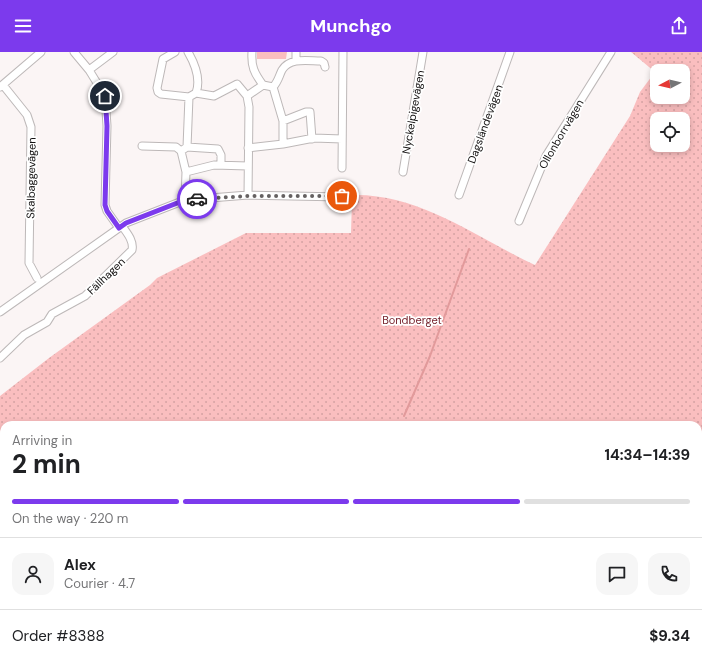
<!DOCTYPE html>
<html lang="en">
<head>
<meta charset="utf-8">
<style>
	:root { --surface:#fff; --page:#f6f6f6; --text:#202124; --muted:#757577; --line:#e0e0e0; --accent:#7c3aed }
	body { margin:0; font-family:"DM Sans",sans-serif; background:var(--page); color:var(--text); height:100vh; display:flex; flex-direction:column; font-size:15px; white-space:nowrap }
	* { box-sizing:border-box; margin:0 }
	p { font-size:13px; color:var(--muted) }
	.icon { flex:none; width:22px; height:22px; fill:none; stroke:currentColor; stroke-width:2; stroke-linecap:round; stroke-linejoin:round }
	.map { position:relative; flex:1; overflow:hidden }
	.details { position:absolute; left:0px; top:369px; width:702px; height:248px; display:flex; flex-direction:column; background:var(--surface); border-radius:12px 12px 0 0; box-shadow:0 2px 6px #0003 }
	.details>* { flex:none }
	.needle { width:26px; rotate:263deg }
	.fabs { position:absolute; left:650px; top:12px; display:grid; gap:8px }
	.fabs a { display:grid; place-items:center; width:40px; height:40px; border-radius:8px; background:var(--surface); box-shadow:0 2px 6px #0003; font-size:20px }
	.pin { position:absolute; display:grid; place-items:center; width:34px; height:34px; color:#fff; margin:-17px; border:2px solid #fff; border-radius:50%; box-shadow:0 1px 4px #0007 }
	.courier { position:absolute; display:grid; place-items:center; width:40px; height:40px; margin:-20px; border:3px solid #7c3aed; border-radius:50%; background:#fff; color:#222; box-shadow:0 1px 5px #0007 }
	.summary em { font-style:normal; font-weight:700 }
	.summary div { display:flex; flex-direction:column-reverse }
	.summary { display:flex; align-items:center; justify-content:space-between; height:68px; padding:0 12px }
	h1 { font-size:26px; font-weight:700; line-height:30px }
	.bar { display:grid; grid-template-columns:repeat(4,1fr); gap:6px 4px; align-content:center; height:48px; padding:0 12px }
	.bar i { height:5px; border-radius:3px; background:var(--line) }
	.bar .active { background:var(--accent) }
	.bar p { grid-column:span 4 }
	.line { display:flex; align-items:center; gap:10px; padding:0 12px; border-top:1px solid var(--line) }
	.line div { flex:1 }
	.round { display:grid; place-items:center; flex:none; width:42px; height:42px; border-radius:12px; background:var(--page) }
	header { display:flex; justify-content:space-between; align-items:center; height:52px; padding:0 12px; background:var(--accent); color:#fff; font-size:18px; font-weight:700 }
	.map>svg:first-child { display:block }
	.grass { fill:#fabebf }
	.park { fill:url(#park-dots); fill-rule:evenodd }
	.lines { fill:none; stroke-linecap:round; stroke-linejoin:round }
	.stream { stroke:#e29a9b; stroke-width:2 }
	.street-casing { stroke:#bdb8b8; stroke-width:9 }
	.street { stroke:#fff; stroke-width:7 }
	.done { stroke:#656161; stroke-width:4; stroke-dasharray:0 7.2 }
	.route { stroke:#7c3aed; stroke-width:5 }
	.labels { text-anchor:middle; stroke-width:3.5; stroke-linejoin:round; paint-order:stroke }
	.street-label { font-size:11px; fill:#141212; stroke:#fff }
	.park-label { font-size:11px; fill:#76222c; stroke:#fff }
</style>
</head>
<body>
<header><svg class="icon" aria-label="menu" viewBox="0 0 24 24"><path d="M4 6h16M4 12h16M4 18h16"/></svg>Munchgo<svg class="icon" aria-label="share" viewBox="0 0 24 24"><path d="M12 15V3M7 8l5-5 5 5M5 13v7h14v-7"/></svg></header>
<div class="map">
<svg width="702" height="617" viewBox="0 0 702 617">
	<defs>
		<pattern id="park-dots" width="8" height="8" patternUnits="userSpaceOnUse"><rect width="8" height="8" fill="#fabebf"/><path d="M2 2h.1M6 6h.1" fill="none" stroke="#d5a2a3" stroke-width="1.8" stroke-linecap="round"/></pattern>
	</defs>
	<rect width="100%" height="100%" fill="#fbf5f5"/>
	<path class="grass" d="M257,0h30l-1,7h-29z"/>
	<path class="park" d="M631,0h71v617h-647l-1,-4h644v-240h-694v156l-4,-3v-182l49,-38 101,-73 7,-7 89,-45h105l1,-33 4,-5c66,0 121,43 179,70l95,-149 10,-24 15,-20zM657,19h26v26h-26zM657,67h26v26h-26z"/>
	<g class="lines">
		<path class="stream" d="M404,364l26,-60 39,-107"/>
		<defs>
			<path id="street" d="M74,0l15,18 16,26 2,30 -2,79 2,6 12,17
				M175,0l-12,7 -6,29 1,4 3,2 28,3 7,-4c5,-14 -1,-29 -8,-41
				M252,0c-1,14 2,21 11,33l10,2c5,-5 6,-11 9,-17 8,-13 26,-9 39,-9l3,2 1,4
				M296,8v-8
				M89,18l24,-18
				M3,33l24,30 4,12 -2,136 8,15
				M0,35l41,-35
				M273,35l10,34v23l31,-6 28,1
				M196,41l18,3 23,-12 10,12
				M283,69l23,-9h4l2,27
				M142,94l34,1 5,4
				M187,95l2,-50
				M248,96l35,-4
				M342,116l1,-116
				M186,120l-5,-21 6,-4 31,2 3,6v9
				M403,120l20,-120
				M248,143l1,-88 -2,-11 16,-11
				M459,143l51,-143
				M185,148l1,-28 28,-7 34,1
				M519,169l27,-65 65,-104
				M0,260l126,-89 59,-23 63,-5 94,2
				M0,306l24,-23 23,-13 5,-8 33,-18 47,-46c2,-9 -5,-17 -10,-24
				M18,613v4"/>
		</defs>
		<use href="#street" class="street-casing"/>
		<use href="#street" class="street"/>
	</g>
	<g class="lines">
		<path class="done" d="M197,147l51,-3h94"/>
		<path class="route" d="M105,44l2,30 -2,79 2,6 12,17 7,-5 59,-23 12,-1"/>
	</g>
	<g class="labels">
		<g class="street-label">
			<text transform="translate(413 60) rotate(-80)" y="4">Nyckelpigevägen</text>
			<text transform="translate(485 72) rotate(-70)" y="4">Dagsländevägen</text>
			<text transform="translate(561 82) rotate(-60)" y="4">Ollonborrvägen</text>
			<text transform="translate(31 126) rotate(-89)" y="4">Skalbaggevägen</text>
			<text transform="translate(106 224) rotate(-44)" y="4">Fällhagen</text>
		</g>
		<g class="park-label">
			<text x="412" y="272">Bondberget</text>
		</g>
	</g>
</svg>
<div class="fabs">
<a><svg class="needle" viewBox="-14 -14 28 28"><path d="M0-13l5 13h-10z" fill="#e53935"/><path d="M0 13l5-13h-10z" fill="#757577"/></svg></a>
<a><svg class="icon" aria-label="locate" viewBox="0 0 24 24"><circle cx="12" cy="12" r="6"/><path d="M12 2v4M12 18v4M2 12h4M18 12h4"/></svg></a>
</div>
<div class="pin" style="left:342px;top:144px;background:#ea580c"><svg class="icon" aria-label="bag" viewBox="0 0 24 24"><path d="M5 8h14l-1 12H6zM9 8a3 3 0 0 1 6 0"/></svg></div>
<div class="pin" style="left:105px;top:44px;background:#1f2937"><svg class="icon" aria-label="home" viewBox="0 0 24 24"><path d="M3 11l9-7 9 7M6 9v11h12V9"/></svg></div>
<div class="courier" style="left:197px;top:147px"><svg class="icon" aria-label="car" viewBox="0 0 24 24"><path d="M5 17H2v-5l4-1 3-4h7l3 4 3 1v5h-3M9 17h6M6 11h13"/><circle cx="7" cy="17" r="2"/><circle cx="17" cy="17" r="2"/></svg></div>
<section class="details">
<div class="summary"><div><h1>2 min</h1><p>Arriving in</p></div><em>14:34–14:39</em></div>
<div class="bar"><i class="active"></i><i class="active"></i><i class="active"></i><i></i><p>On the way · 220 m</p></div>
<div class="line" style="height:72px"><a class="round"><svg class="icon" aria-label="person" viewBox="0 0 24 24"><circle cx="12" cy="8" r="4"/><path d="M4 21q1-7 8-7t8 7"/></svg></a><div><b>Alex</b><p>Courier · 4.7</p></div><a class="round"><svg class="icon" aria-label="chat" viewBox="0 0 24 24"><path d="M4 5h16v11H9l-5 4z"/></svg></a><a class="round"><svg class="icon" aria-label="phone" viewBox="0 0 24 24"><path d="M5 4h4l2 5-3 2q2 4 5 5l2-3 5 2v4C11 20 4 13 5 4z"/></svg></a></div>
<div class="line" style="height:52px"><div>Order #8388</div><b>$9.34</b></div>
</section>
</div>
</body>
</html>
